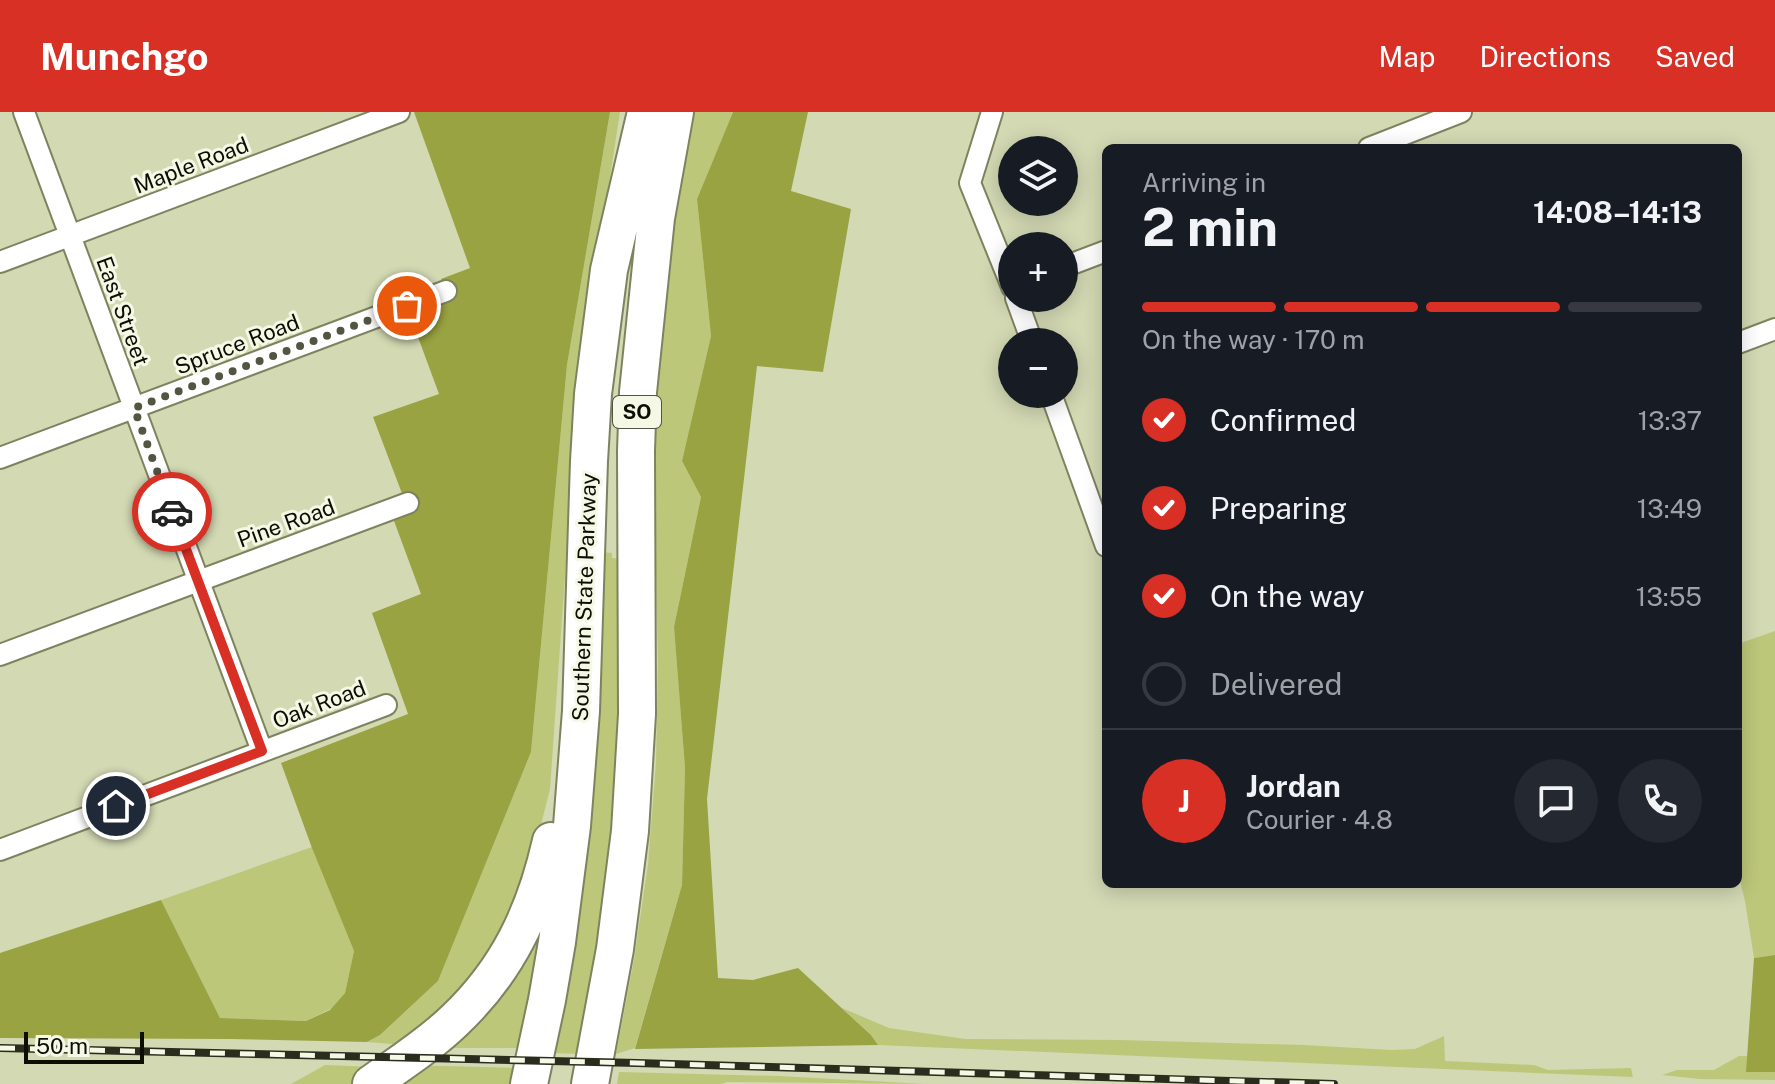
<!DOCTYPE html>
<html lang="en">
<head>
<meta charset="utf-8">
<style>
	:root { --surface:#171b24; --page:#242831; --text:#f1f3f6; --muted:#9ea1a6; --line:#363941; --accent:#d93025 }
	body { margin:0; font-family:"Public Sans",sans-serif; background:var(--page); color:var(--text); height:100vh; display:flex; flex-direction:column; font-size:30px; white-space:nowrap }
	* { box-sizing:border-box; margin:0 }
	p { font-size:26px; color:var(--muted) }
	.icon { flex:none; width:44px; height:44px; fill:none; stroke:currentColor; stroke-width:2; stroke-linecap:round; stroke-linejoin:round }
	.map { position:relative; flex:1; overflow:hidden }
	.sheet { position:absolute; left:1102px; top:32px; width:640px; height:744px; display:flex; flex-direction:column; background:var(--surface); border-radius:12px; box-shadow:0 4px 20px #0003 }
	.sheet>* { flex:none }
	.controls { position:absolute; left:998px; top:24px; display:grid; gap:16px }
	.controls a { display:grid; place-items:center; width:80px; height:80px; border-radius:50%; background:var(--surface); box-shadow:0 4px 20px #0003; font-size:40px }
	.scale { position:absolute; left:24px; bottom:20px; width:120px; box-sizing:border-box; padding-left:8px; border:4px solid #0d0e03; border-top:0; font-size:22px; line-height:28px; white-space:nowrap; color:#0d0e03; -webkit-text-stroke:6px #f4f8e4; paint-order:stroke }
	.pin { position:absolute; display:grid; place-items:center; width:68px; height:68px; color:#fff; margin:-34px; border:4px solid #fff; border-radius:50%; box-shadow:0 2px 8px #0007 }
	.courier { position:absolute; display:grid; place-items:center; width:80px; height:80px; margin:-40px; border:6px solid #d93025; border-radius:50%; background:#fff; color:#222; box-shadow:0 2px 10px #0007 }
	.headline em { font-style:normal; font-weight:700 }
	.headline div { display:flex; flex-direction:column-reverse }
	.headline { display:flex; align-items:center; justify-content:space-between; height:136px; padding:0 40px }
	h1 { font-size:52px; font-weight:700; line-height:60px }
	.bar { display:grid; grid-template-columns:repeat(4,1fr); gap:12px 8px; align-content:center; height:96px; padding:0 40px }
	.bar i { height:10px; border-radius:6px; background:var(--line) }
	.bar .on { background:var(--accent) }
	.bar p { grid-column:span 4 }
	.line { display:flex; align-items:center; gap:20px; padding:0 40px; border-top:2px solid var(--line) }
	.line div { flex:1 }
	.round { display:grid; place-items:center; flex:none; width:84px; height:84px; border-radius:42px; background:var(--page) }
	ol { padding:0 40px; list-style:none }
	li { display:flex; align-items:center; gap:24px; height:88px }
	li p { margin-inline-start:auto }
	li .icon { padding:8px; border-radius:50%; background:var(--accent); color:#fff; stroke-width:4 }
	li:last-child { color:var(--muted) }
	li i { width:44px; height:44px; border:4px solid var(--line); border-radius:50% }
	header { display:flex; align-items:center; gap:48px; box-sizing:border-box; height:112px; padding:0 40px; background:var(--accent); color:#fff }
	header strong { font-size:38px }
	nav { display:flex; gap:44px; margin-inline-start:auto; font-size:28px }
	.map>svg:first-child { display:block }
	.green { fill:#bdc77a }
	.forest { fill:#99a341 }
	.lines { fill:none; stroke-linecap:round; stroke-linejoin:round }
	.minor-casing { stroke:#7e835f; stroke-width:24 }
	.motorway-casing { stroke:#7e835f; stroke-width:40 }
	.minor { stroke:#fff; stroke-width:20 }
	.motorway { stroke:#fff; stroke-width:36 }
	.rail-casing { stroke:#2a2c1d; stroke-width:8 }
	.rail { stroke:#f4f8e4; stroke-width:5; stroke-dasharray:15; stroke-linecap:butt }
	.done { stroke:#525541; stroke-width:8; stroke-dasharray:0 14.4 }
	.route { stroke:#d93025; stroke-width:10 }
	.labels { text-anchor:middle; stroke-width:6; stroke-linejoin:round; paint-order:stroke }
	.shield { fill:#f4f8e4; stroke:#525446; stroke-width:2 }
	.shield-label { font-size:20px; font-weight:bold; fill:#0d0e03 }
	.street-label { font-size:22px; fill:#0d0e03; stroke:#f4f8e4 }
</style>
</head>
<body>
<header>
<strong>Munchgo</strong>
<nav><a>Map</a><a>Directions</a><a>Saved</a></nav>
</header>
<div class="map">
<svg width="1775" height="972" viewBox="0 0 1775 972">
	<rect width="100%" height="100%" fill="#d3d9b3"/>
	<path class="green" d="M610,0h10l-41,266 -29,411 -21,83 -39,90 -86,83 -37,-3 13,-7 58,-54 93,-229 36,-387z
		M687,0h46l-36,87 14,137 -29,125 19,36 -27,130 11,141 -3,117 -47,163 -19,6 18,-94 14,-96 8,-102 2,-100 -3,-134 -7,-108z
		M602,440l10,1v5l9,1v178l-8,116 -33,201 -28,-1 15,-61 -5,-6z
		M1775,519v324l-21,3 -9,-57 -7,-28v-229z
		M312,735l42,104 -9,42 -13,15 -26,13 -86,-3 -59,-118z
		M541,799l-2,43 -21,94h-91z
		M842,896l47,20 76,11 154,1 185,5 87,5 24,-1 29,-13 1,25 89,4 14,5 83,-2 2,9 -755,-32 -7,-10z
		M1739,944h8v16h28v8l-75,-1 -38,-4 15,-5h37z
		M325,953l51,2 -22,17h-63z
		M406,953l111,3 -4,16h-132z
		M619,960l160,4 146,8 -198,-2 -6,2h-104z"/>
	<path class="forest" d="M414,0h196l-43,253 -36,387 -93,229 -58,54 -13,7 -137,-3 -230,-1v-85l161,-53 59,118 86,3 24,-11 15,-17 9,-42 -42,-103 -31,-85 127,-49 -36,-101 49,-19 -31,-84 16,-6 -33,-87 66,-23 -31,-84 39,-17 -6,-14 29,-11z
		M733,0h75l-17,79 60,18 -28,163 -66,-6 -50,433 11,179 35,2 45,-12 73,67 7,10 -243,4 47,-164 3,-117 -11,-141 27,-130 -19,-36 29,-125 -14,-137z
		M1775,843v117h-29l8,-114z"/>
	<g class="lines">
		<defs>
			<path id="minor" d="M24,0l238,639
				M992,0l-22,71 42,104
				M1369,36l92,-36
				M0,150l399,-150
				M1064,155l42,-16
				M1016,186l16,44
				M1738,231l37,-14
				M1051,282l55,152
				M0,346l446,-167
				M0,543l408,-152
				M0,738l386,-145"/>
			<path id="motorway" d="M371,972c28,-20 58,-39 83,-63 54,-51 81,-109 97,-180
				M529,972l18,-84 10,-58 15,-116 9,-115 8,-250 4,-67 16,-124 37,-158
				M590,972l25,-135 15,-118 7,-117 -1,-263 2,-59 18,-174 19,-106"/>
		</defs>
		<use href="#minor" class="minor-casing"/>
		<use href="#motorway" class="motorway-casing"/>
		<use href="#minor" class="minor"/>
		<use href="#motorway" class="motorway"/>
		<defs>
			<path id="rail" d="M0,936l637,15 697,21"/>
		</defs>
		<use href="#rail" class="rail-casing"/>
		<use href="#rail" class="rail"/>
	</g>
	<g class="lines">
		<path class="done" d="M172,400l-38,-104 273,-102"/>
		<path class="route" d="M116,694l146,-55 -90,-239"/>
	</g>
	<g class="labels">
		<rect class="shield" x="613" y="284" width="48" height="32" rx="6"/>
		<g class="shield-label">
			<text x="637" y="307">SO</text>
		</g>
		<g class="street-label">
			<text transform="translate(191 53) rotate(-21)" y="8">Maple Road</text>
			<text transform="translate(123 199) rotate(70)" y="8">East Street</text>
			<text transform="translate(237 232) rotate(-21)" y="8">Spruce Road</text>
			<text transform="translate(286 411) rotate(-20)" y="8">Pine Road</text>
			<text transform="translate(584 485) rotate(-88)" y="8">Southern State Parkway</text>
			<text transform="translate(319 592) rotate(-21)" y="8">Oak Road</text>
		</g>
	</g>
</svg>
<div class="controls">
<a><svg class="icon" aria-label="layers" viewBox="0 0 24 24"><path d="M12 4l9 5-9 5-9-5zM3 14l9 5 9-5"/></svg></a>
<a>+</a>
<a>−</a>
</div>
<div class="scale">50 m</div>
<div class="pin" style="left:407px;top:194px;background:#ea580c"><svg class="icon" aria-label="bag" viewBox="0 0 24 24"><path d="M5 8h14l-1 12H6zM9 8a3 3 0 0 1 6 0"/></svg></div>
<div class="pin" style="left:116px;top:694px;background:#1f2937"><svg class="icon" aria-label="home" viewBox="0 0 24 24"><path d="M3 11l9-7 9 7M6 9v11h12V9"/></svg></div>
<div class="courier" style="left:172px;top:400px"><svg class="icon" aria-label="car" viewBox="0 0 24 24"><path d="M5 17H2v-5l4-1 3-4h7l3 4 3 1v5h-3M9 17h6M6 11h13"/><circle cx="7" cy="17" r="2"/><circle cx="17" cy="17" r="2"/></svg></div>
<section class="sheet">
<div class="headline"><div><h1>2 min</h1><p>Arriving in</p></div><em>14:08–14:13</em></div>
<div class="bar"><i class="on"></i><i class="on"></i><i class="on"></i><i></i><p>On the way · 170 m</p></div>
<ol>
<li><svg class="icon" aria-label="check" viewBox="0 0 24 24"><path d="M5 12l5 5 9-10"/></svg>Confirmed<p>13:37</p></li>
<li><svg class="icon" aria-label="check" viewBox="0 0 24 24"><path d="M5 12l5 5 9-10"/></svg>Preparing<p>13:49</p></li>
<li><svg class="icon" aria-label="check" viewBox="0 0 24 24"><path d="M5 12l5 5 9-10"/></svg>On the way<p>13:55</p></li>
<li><i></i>Delivered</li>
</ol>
<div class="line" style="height:144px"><b class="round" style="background:var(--accent);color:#fff">J</b><div><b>Jordan</b><p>Courier · 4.8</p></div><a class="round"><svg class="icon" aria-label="chat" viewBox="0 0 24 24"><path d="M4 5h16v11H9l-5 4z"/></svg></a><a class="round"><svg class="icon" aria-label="phone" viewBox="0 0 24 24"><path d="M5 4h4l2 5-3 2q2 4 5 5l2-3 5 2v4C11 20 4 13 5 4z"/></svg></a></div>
</section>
</div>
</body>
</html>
